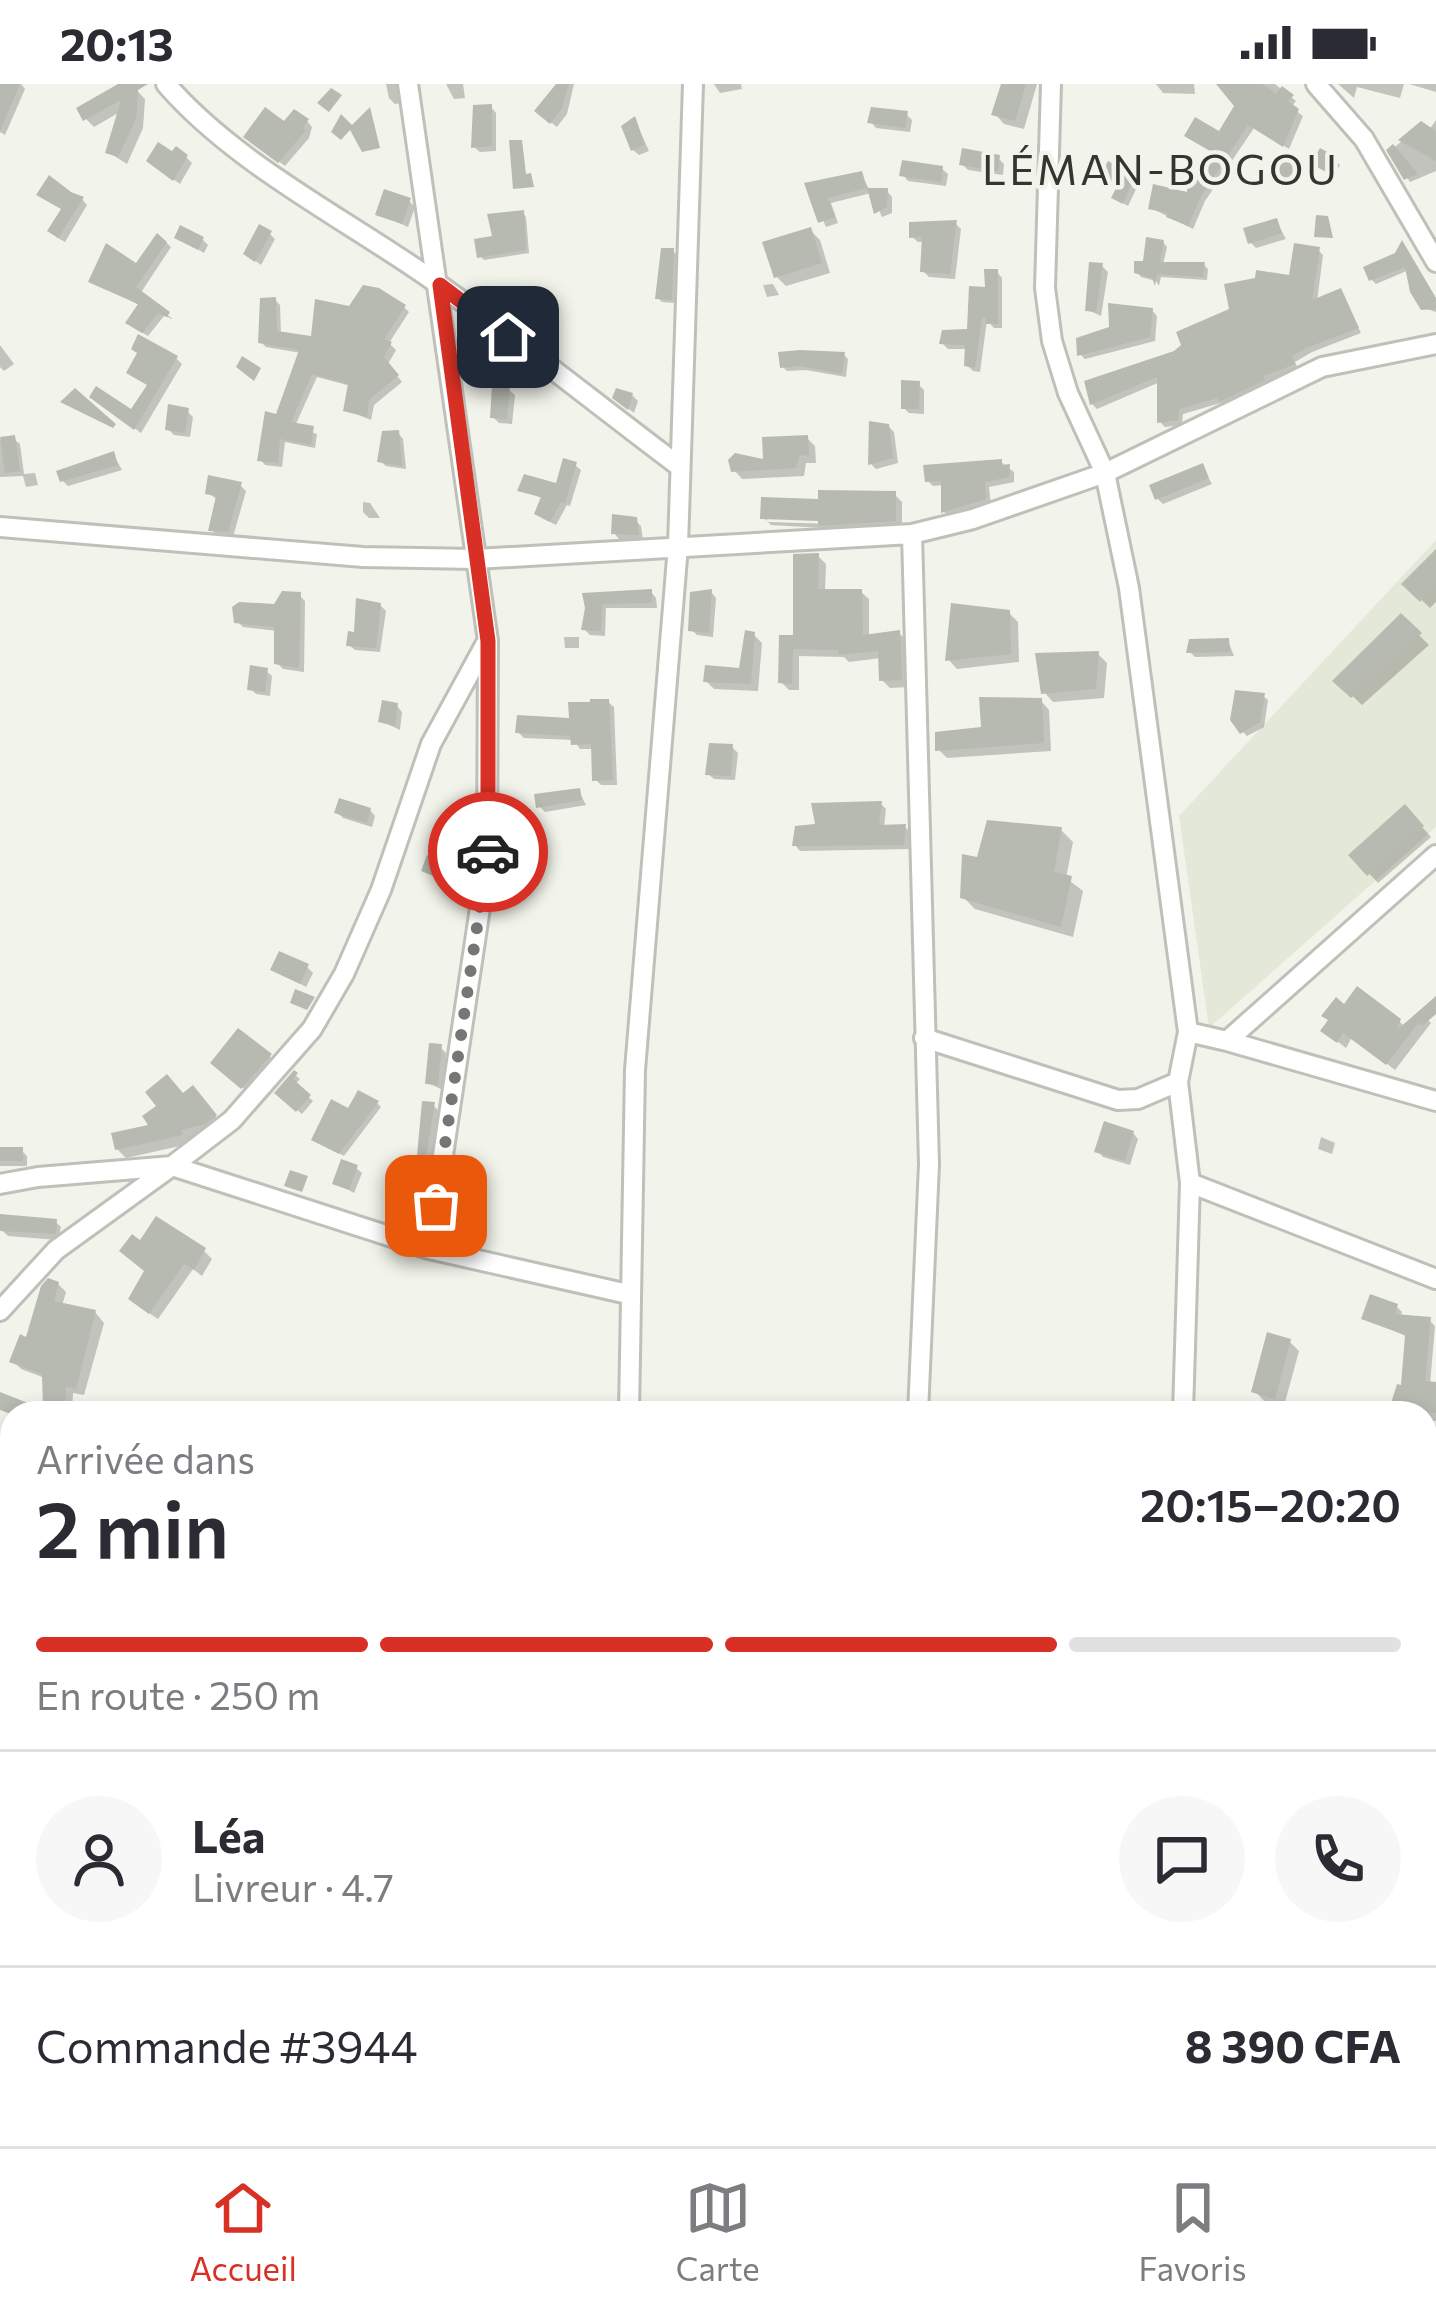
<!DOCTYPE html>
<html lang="fr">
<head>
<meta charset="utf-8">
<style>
	:root { --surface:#fff; --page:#f7f7f7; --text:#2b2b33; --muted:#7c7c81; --line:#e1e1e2; --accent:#d93025 }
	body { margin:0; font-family:Commissioner,sans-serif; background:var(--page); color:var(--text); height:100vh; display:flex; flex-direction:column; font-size:45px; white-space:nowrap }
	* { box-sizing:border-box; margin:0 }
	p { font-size:39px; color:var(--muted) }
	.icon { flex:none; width:66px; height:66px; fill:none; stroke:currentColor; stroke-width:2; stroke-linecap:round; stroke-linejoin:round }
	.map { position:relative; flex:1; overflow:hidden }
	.side { position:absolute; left:0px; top:1317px; width:1437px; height:747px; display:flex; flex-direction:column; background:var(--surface); border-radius:36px 36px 0 0; box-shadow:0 6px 18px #0003 }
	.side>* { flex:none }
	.pin { position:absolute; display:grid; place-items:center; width:102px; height:102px; color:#fff; margin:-51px; border-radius:24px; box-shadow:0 6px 18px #0006 }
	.courier { position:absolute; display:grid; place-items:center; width:120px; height:120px; margin:-60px; border:9px solid #d93025; border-radius:50%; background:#fff; color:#222; box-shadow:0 3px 15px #0007 }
	.head em { font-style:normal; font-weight:600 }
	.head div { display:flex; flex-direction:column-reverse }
	.head { display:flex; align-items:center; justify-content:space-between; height:204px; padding:0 36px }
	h1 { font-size:78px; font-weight:600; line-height:90px }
	.bar { display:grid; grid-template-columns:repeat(4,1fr); gap:18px 12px; align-content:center; height:144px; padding:0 36px }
	.bar i { height:15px; border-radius:9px; background:var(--line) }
	.bar .selected { background:var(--accent) }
	.bar p { grid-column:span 4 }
	.line { display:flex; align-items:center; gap:30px; padding:0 36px; border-top:3px solid var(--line) }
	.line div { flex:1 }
	.round { display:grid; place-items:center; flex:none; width:126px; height:126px; border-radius:63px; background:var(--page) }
	.status { display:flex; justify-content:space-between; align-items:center; height:84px; padding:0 60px; background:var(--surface); direction:ltr }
	.status svg { height:33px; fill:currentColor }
	.dock { display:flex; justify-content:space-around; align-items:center; height:168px; border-top:3px solid var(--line); background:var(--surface); font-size:33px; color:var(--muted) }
	.dock a { display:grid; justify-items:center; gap:6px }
	.dock .selected { color:var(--accent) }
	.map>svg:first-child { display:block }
	.built { fill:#e4e8d8 }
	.shadow { fill:#0003 }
	.building { fill:#b7bab1 }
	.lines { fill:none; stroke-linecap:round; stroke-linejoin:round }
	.minor-casing { stroke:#bfc1b9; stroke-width:24 }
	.minor { stroke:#fff; stroke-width:18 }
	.done { stroke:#767772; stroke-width:12; stroke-dasharray:0 21.6 }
	.route { stroke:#d93025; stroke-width:15 }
	.labels { text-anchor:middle; stroke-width:9; stroke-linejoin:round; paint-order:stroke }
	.quarter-label { font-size:42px; letter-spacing:3px; fill:#343431; stroke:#f2f4eb }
</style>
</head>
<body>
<div class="status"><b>20:13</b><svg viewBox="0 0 49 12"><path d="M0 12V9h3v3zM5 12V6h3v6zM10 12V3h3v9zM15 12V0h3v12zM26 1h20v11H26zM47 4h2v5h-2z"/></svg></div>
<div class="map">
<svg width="1436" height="2062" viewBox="0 0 1436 2062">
	<rect width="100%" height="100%" fill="#f2f4eb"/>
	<path class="built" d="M1436,456v287l-227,201 -30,-212z"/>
	<path class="shadow" d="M0,0h21l4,5 -20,46 -5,-3z
		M124,0h7l14,15 -2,29 -16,36 -19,-12 12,-40 -26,15 -8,-8z
		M386,0h14l1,19 -6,1 -6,-6z
		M446,0h17l2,14 -11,1z
		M560,0h14l-7,30 -10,13 -14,-11z
		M714,0h27l1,5 -22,4z
		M1004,0h33l-13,45 -20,-5 -9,-10z
		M1156,0h38l1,10 -32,-1z
		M1219,0h56l21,17 -5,6 12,9 -14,33 -35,-21 -49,73 -12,28 -42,-21 39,-12 48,-91z
		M1338,0h66l-4,14 -43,-11 -3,11z
		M1409,0h27v8z
		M491,23l5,6v38l-16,1 -6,-5z
		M906,30l6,6 -2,12 -34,-4 -5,-6z
		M635,36l14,31 -10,4 -6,-5z
		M1436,36v51l-26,11 -20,-31 31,-26 8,5z
		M307,37l5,6 -3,11 -24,28 -33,-24 33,-16z
		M186,73l6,6 -12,21 -25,-18z
		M998,74l6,6 -1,11 -35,-5 -6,-6z
		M1283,74l17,17 -8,8 -17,-17z
		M1335,76l5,5 -5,9 -18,-11z
		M942,85l6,5 -2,12 -38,-5 -5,-6z
		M1131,89l8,10 -11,23 -14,-8z
		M861,90l9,17h17l5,6v16l-10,4 -11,-24 -40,10 7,20 -12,4 -18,-42z
		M82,115l5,6 -22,37 -9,-5 7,-27z
		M409,117l6,6 -7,20 -29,-13z
		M523,129l3,4 3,36 -45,7 -4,-4z
		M1276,137l10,18 -30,9 -5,-5z
		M955,139l6,6 -6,50 -26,-2 -6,-6 2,-29h-7l-6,-5z
		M810,146l10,10 10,33 -44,13 -10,-10z
		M270,150l5,5 -14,26 -8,-6z
		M178,154l25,2 5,5 -4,8z
		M166,158l5,5 -31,47 33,25 -9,-3 -16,20 -14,-8 7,-22 -49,-25 45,-13z
		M1163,158l4,5 -4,18h41l4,4 -1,11 -46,-3 -2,9 -3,-5 -15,-4 -4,-5z
		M1404,164l32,52v12l-12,-4 -15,-38 -33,14 -4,-4z
		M1318,166l5,5 -6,47 24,-10 20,41 -49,19 -17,10 3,7 -32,13 2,3 -41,20 -3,-3 -41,12 -1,11 -17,2 -5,-5v-40l-63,27 -5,-5 200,-126z
		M673,167l4,4 -2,48 -13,-1 -4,-4z
		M1102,182l6,6 -7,44 -13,-6z
		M997,188l5,6v50h-8l-7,-8 -7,52 -7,-1 -6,-6 1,-16h-20l-6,-6 27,-11z
		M773,200l6,11 -12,2 -4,-12z
		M275,216l5,5 1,30 33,4 36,-30 54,-2 5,5 -20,31 7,7 -8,14 14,18 -28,23 -3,15 -25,-10 5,-24 -34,-9 -22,49 22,8 -2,14 -30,-6 -3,25 -17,-2 -5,-6 41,-106 -35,-6 -5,-5z
		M1152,226l5,6 -2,25 -70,18 -5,-5z
		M0,261l14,19 -10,7 -4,-4z
		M844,271l4,4 -2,18 -40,-7 -19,1 -4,-4z
		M176,274l6,6 -41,69 -42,-31 32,11z
		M918,300l6,6v24l-15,-1 -5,-5z
		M509,306l6,5 -3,29 -13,-1 -6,-6z
		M632,311l6,6 -4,12 -13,-10z
		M187,327l6,6 -3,20 -16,-2 -6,-6z
		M888,342l6,6 4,31 -22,6 -5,-5z
		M398,349l5,6 3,30 -20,-3 -6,-5z
		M807,354l8,8 1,17h-10l-2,13 -62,3 -8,-9 33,-8z
		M14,355l6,5 4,30 11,-1 3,12 -12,2 -3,-11 -23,1v-37z
		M113,370l9,16 -54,16 -6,-6z
		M1001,378l13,10v10l-25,5 2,18 -42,12 -5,-5v-27l-11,1 -6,-6z
		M575,381l6,5 -11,36 -3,-1 -11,20 -14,-7 2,-19 -23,-9 37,-4z
		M1202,383l10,17 -49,20 -6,-6z
		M240,401l6,6 -13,46 -16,-2 -5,-5 6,-30 -10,-7z
		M821,409l73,1 8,8v26l-73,5 -5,-5 -53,-3 -3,-3 65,2v-6l-66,-2v5l-4,-4 1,-17 57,2z
		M363,418l7,1 10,15h-11l-6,-6z
		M635,436l6,6 2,14 -24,-1 -5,-6z
		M1436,469v49l-6,6 -25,-24z
		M818,472l8,8 -1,28h36l8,7v38l30,-4 8,8 2,46 -19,1 -8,-8 -1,-22 -32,4 -5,-5 -45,-1v34h-10l-8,-8z
		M651,508l5,6 1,10h-51l-1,28 -15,-1 -6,-6 2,-33z
		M711,508l5,6 -3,39 -16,-2 -6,-6z
		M299,511l6,6 -1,71 -21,-3 -6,-6v-32l-34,-4 -6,-6z
		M380,521l6,6 -6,41 -25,-2 -6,-5z
		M1009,529l9,9 1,40 -62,7 -9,-10z
		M1401,533l28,28 -67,60 -25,-24z
		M754,551l8,8 -4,48 -44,-2 -8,-8 35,-10z
		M564,553h15v11h-14z
		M1228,557l6,15 -39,1 -5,-5z
		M1098,570l9,9 -3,35 -51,4 -9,-10z
		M266,587l6,5 -2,20 -14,-2 -6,-6z
		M1263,612l5,4 -4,27 -17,9 -4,-4z
		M1041,617l8,9 2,41 -104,7 -9,-9z
		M608,618l6,5 3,78h-16l-6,-6 -1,-30h-14l-6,-9 -50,-2 -6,-6 54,-11z
		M397,622l5,6 -2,18 -19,-9z
		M732,663l6,6 -3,27 -21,-1 -6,-5z
		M579,707l7,14 -41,7 -6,-6z
		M881,720l5,5 -2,19 21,-1 6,6 -2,16 -109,2 -5,-6 23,-18z
		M1405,724l26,29 -53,46 -26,-28z
		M370,726l5,6 -3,11 -29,-9 -6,-6z
		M1061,746l12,12 -7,36 17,13 -10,46 -98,-28 -12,-12 17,-37z
		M453,784l6,6 -5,12 -30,-15z
		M307,883l6,6 -7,14 -33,-18z
		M1421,929l10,10 -36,47 -43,-33 -6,11 -22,-17 75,-10 6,6z
		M238,948l38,29 -28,31 -28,-23z
		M440,963l6,6 -3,37 -15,-7z
		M294,990l6,5 -5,6 18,16 -11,13 -24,-21z
		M184,1012l17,2 21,26 -34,15 1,5 -63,14 -9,-9 36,-22z
		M377,1019l4,4 -37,49 -25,-13 31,-31z
		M433,1021l6,6 -10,61 -10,-7z
		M1133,1049l5,6 -8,26 -27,-8 -5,-6z
		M1321,1053l14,6 -3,11 -14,-5z
		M0,1066h21l6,6v10h-27z
		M356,1084l6,5 -8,20 -18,-10z
		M56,1138l5,5 -3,13 -50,-4 -6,-6z
		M141,1161l63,6 8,8 -10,17 -9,-7 -35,50 -18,-12 7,-36z
		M58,1200l8,8 -4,14 33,6 9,11 -20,72 -11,-2 -1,20h-26l-1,-35 -24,-9 -8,-8z
		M1396,1222l6,6 -2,5 29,3 6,6 -5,58 6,1v36l-11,-1v-7h-34l12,-24 5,-52 -43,-19z
		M1289,1257l10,10 -15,55 -20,-5 -9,-10z
		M337,1322h10l2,7h-12z
		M12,1353v32l-12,-5v-14l6,2z
		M5,1528l7,3v19l-12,-8z
		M1426,1615l10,2 -1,51 -10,-2z
		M1436,1825v33l-1,1 -5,-6 -5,-26z
		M1425,1911l11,43v46l-5,2 -6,-6z
		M12,1932v36l-11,-8z
		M0,1994l7,6 -7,16z
		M152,2052h26l-5,10z
		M1124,2052h3l27,10h-33z"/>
	<path class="building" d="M0,0h20l-20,47z
		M118,0h30l-10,6 -2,29 -18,38 -13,-4 16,-53 -38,21 -7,-13z
		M556,0h12l-6,24 -12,16 -16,-13z
		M1001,0h25l-11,37 -24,-6z
		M1216,0h46l14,10 6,-8 12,9 -6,6 11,8 -16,38 -35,-22 -47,71 -13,30 -22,-9 2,-4 -20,-4 5,-25 34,8v-6l23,-35 -26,-15 11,-19 24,14 15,-25z
		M331,4l11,7 -13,17 -12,-9z
		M492,20v42l-21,2 2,-43z
		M265,23l19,14 10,-12 15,10 -6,9 3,2 -28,33 -35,-26z
		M370,23l10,41 -18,4 -12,-22 -9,10 -10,-8 10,-18 11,11z
		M871,23l37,4 -3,17 -38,-5z
		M635,32l10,29 -14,6 -10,-25z
		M1421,37l15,10v30l-38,-21z
		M509,56h13l4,34 5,-1 3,14 -21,2z
		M158,58l14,9 4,-5 12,9 -15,26 -27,-20z
		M1393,60l25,30 -14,6 -18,-30z
		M962,64l38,7 -2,16 -39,-6z
		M1320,64l17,9 -9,16 -17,-9z
		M1283,70l14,14 -13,12 -14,-14z
		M902,76l41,6 -2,16 -42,-6z
		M1108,77l17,9 2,-5 9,7 -13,32 -12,-6 6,-12 -18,-9z
		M862,87l5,17 -39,10 7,19 -17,6 -14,-40z
		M49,91l22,17 13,5 -26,41 -11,-7 14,-22 -25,-14z
		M867,104h21l-1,19 -13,7z
		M384,105l27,9 -9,26 -27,-9z
		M524,126l2,40 -49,8 -3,-19 18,-3 -5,-22z
		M1316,131l12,1 5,22 -19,-1z
		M1277,134l5,15 -34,11 -5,-16z
		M957,136l-7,54 -30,-2 2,-35 -13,1v-16z
		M259,140l13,7 -17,31 -12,-8z
		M180,141l24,12 -6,13 -24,-12z
		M811,143l11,36 -48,15 -12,-36z
		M157,149l10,9 -31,45 34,25 -3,5 -9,-4 -16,20 -17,-10 13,-19 -50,-22 18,-39 30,20z
		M1146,153l18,3 -4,22h45l-2,15 -46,-3 -2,12 -3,-8 -18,-5v-12h9z
		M1402,156l34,58v11l-15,1 -11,-18 -5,-25 -36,14 -6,-14 32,-14z
		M1294,159l26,4 -8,53 29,-12 18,40 -53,20 -14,8 3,8 -32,12 2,4 -46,22 -1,-4 -39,11 -1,11 -21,3v-46l-67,28 -6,-24 90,-30 7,-6 -5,-13 53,-23 -5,-25 31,-6 1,-8 33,5z
		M661,164h13l-2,52 -17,-1z
		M1089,178l14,1 -7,49 -11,-1z
		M984,185h14v55h-12v-7l-4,1 -7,50 -11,-2 1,-21 -26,-1 3,-14 25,-1 2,-43 16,1z
		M363,201l16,3 27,17 -22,34 8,3 -8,15 15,18 -30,25 -2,17 -24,-6 5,-27 -36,-10 -21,48 23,4 -3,19 -31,-6 -2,24 -21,-2 8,-50 11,3 23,-64 -41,-7 2,-45 16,-1 1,34 34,5 4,-37 34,7z
		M1108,219l45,5 -3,29 -73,19 -1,-18 33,-11z
		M138,250l40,22 -44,74 -45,-33 7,-11 35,23 16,-24 -21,-12 11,-20 -6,-4z
		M800,266l45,2 -3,22 -42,-8 -20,2 -2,-16z
		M242,272l19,12 -7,13 -18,-14z
		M901,296l19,1 -1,28h-18z
		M492,302l18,1 -3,32 -17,-1z
		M75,304l41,36 -3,4 -53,-26z
		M616,304l17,5 -5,17 -16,-12z
		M168,320l21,4 -4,25 -20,-3z
		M869,337l20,3 4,34 -25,7z
		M399,346l3,36 -25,-4 5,-31z
		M15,351l5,36 -15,2 -5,-36z
		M808,351l1,20 -10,1 -3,12 -65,4 -3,-12 7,-7 28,6 -1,-22z
		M114,367l4,14 -58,17 -4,-11z
		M563,374l14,4 -12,41 -4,-1 -11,20 -16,-8 7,-17 -24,-6 7,-17 32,9z
		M1002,375v6l8,-1 -1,13 -24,5 1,17 -45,14v-32l-16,1 -2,-17z
		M1203,379l6,15 -54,22 -6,-15z
		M208,391l34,7 -14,50 -20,-1 8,-35 -11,-2z
		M818,406l78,1v30l-78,5v-5l-58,-2 1,-22 57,2z
		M612,430l25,3 2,18 -28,-1z
		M1436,465v37l-16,16 -19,-18z
		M819,469l-1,36h44l1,46 37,-5 2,50 -23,1 -1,-30 -40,4 1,-5 -46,-1 -1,35 -14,-1 1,-48h14v-81z
		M652,505v14l-50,1 -1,27 -20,-1 4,-22 -3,-15z
		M712,505l-3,44 -21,-2 2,-39z
		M282,507l19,1 -2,76 -25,-4v-37l-40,-4 -2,-16 7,-5 35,2z
		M356,514l25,5 -5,45 -30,-2 2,-15 6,1z
		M951,519l59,7 1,44 -66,7z
		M1401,529l21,20 -71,65 -19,-17z
		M745,546l10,2 -4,52 -48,-2 2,-17 34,3z
		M1229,554l1,14 -44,1 3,-14z
		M1099,567l-3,38 -55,5 -6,-41z
		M250,581l18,3 -3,24 -18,-2z
		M1235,606l30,3 -5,29 -20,12 -10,-14z
		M979,613l63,1 2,45 -109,8v-19l46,-5z
		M590,615h19l4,81 -21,1 -1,-37 -20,1 -1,-9 -55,-3 2,-18 52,3 -1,-16h22z
		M382,616l16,3 -3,23 -17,-4z
		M709,659l24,1 -2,32 -26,-1z
		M580,704l2,12 -46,8 -2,-14z
		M339,714l32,10 -4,15 -33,-10z
		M882,717l-3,24 27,-1 -2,21 -112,1 3,-20 20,-2 -4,-21z
		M1405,720l19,22 -57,50 -19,-21z
		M987,736l75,7 -8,45 18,4 -11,51 -101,-29 2,-44 15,3z
		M427,771l28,11 -7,16 -27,-11z
		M279,867l30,13 -9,20 -30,-14z
		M1357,902l44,33 -4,11 39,-34v18l-14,12 -3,-4 -33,43 -43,-32 -6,10 -17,-12 8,-11 -7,-4 15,-19 8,7z
		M295,905l20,8 -8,13 -17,-7z
		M238,944l34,26 -31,35 -31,-26z
		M429,959l13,1 -4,41 -13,-1z
		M294,986l4,3 -5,6 18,16 -15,17 -22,-19z
		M167,990l16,19 10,-8 24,30 -12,9 -24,6 2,5 -68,15 -4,-17 37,-8 -6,-9 14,-10 -11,-14z
		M358,1006l21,11 -40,53 -28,-14 20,-41 17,9z
		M422,1017l13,1 -11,66 -8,-2z
		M1104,1037l30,10 -9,30 -31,-9z
		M0,1063h23v14h-23z
		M341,1075l17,6 -9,25 -17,-6z
		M290,1086l18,6 -6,16 -18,-6z
		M0,1130l57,5 -1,15 -56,-3z
		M156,1132l50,32 -12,22 -10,-6 -35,50 -21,-15 16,-28 -25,-20 13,-17 8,6z
		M48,1194l11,4 -5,19 42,9 -20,79 -10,-2 -1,26h-57l-8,-3v-18l43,17 -1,-35 -33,-12 11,-28 6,3 15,-51z
		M1370,1210l28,10 -3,10 36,3 -6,64 11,1v31h-48l9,-29 4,1 4,-50 -44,-16z
		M1267,1248l24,7 -16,60 -24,-7z"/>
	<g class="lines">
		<defs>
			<path id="minor" d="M166,0c71,82 184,137 272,200 82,58 161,122 241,182
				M408,0l80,557 -1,220 -58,388
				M1051,0l-6,204 7,53 16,52 37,80 24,115 59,444 -10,50 12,101 -7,230
				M1316,0l48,55 72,123
				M0,443l363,30 113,2 436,-25 61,-15 132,-46 217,-106 114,-23
				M912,450l17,630 -11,249
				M1188,948l39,9 209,-186
				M924,954l194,62 20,-1 40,-17
				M1227,957l209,60
				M1190,1099l246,96
				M0,1100l38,-7 134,-11 60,-46 80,-91 32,-55 37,-84 50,-146 54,-99
				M0,1227l56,-61 116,-84 257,83 199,45
				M629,1329l6,-343 43,-524 15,-462
				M1425,1534l11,2
				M1425,1694l11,2
				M0,1803l12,2
				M0,1888l12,-41
				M1425,2040l11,2
				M880,2052l17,10
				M105,2062l1,-10
				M586,2062v-10
				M988,2062l5,-10
				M1238,2062l5,-10"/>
		</defs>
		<use href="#minor" class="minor-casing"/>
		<use href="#minor" class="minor"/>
	</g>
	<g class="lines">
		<path class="done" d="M436,1122l52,-354"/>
		<path class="route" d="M488,768v-211l-48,-356 68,52"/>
	</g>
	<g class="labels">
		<g class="quarter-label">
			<text x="1161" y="101">LÉMAN-BOGOU</text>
		</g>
	</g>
</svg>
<div class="pin" style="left:436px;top:1122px;background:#ea580c"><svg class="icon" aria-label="bag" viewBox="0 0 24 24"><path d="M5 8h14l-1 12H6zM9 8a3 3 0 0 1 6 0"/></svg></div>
<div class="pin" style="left:508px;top:253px;background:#1f2937"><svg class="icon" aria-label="home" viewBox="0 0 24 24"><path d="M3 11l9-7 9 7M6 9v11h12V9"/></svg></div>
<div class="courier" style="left:488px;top:768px"><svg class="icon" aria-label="car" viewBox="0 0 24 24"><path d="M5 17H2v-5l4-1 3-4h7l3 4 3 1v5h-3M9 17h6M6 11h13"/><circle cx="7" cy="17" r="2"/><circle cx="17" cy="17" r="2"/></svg></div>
<section class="side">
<div class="head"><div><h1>2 min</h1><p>Arrivée dans</p></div><em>20:15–20:20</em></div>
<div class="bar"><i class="selected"></i><i class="selected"></i><i class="selected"></i><i></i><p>En route · 250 m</p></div>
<div class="line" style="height:216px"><a class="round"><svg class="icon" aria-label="person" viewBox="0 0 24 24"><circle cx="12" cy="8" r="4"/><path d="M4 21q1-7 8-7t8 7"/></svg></a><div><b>Léa</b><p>Livreur · 4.7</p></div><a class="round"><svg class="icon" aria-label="chat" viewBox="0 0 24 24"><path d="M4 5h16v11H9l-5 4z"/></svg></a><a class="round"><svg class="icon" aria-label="phone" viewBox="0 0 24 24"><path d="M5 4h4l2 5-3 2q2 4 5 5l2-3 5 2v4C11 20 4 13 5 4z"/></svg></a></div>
<div class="line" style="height:156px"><div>Commande #3944</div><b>8 390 CFA</b></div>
</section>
</div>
<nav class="dock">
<a class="selected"><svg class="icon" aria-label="home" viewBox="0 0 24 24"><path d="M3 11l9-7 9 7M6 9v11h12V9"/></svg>Accueil</a>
<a><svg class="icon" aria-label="map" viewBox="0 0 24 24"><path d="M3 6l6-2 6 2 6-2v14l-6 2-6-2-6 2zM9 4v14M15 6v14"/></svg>Carte</a>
<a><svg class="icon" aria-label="saved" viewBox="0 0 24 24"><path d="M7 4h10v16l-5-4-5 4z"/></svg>Favoris</a>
</nav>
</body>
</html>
